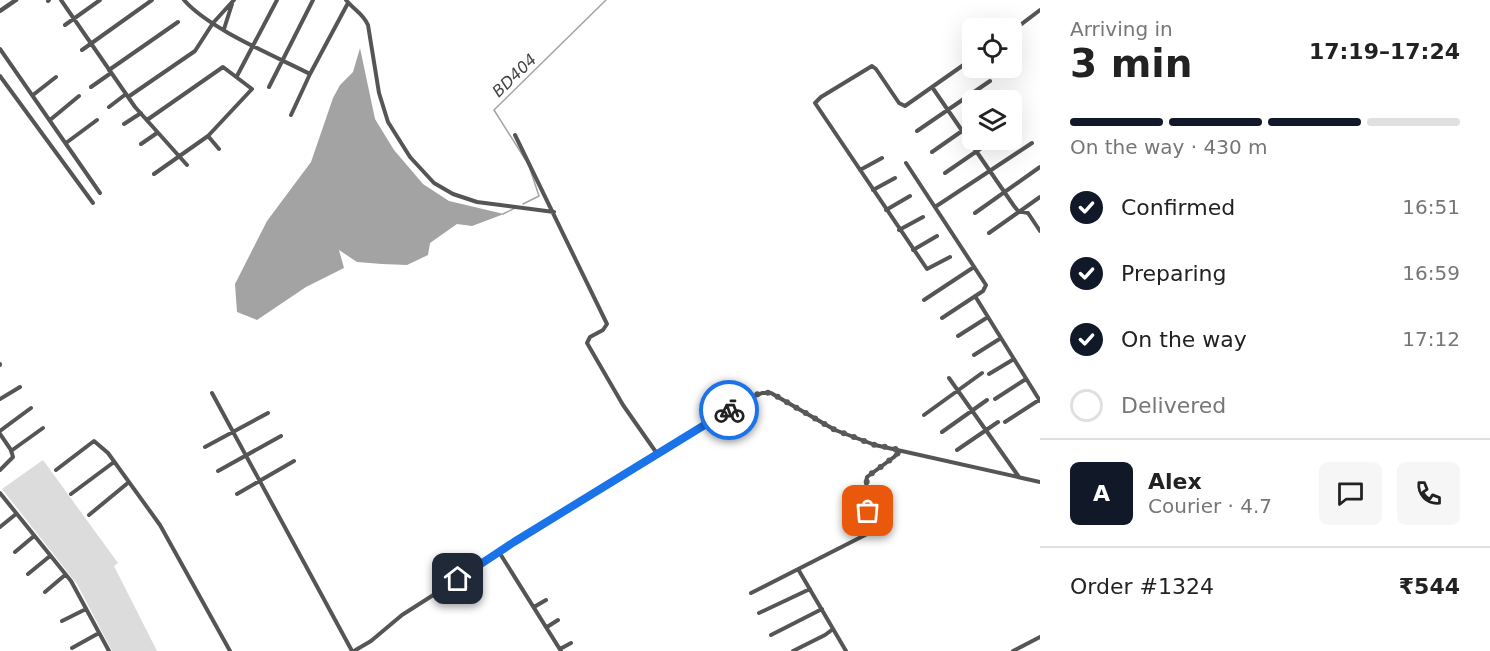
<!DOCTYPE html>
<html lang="en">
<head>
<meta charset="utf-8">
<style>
	:root { --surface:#fff; --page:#f6f6f6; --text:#222; --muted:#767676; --line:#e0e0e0; --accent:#111827 }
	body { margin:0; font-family:"DejaVu Sans",sans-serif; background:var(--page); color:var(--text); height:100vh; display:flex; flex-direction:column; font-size:22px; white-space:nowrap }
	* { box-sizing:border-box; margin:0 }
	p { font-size:20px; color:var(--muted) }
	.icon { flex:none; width:33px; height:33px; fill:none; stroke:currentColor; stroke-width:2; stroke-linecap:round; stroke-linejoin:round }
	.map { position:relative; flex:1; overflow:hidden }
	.sheet { display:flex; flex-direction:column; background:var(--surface); width:450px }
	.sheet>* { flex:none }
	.tools { position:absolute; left:962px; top:18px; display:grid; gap:12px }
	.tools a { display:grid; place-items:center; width:60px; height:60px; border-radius:9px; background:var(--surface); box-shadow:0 6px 24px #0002; font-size:30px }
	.pin { position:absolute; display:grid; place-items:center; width:51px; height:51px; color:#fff; margin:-26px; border-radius:12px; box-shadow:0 3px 9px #0006 }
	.courier { position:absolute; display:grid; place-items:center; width:60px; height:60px; margin:-30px; border:4px solid #1a73e8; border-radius:50%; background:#fff; color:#222; box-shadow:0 2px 8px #0007 }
	.summary em { font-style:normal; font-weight:700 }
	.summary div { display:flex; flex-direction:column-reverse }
	.summary { display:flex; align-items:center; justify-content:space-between; height:102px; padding:0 30px }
	h1 { font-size:39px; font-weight:700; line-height:45px }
	.bar { display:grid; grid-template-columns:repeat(4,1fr); gap:9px 6px; align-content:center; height:72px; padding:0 30px }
	.bar i { height:8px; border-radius:4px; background:var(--line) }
	.bar .current { background:var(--accent) }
	.bar p { grid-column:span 4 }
	.line { display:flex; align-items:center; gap:15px; padding:0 30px; border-top:2px solid var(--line) }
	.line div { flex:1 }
	.round { display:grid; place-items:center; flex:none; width:63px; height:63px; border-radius:9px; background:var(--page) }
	ol { padding:0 30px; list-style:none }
	li { display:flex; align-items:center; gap:18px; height:66px }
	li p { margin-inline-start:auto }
	li .icon { padding:6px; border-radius:50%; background:var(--accent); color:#fff; stroke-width:4 }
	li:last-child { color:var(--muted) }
	li i { width:33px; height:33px; border:3px solid var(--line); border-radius:50% }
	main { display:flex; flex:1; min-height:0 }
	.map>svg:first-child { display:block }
	.green { fill:#dcdcdc }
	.water { fill:#a3a3a3 }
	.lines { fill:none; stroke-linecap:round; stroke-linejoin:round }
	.stream { stroke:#a3a3a3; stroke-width:1.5 }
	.minor { stroke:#555; stroke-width:4 }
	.tertiary { stroke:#555; stroke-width:4.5 }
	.done { stroke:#595959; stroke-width:6; stroke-dasharray:0 10.8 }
	.route { stroke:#1a73e8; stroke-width:8 }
	.labels { text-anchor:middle; stroke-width:5; stroke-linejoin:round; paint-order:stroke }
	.water-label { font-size:16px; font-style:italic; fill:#444; stroke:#fff }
</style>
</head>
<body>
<main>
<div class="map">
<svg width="1040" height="651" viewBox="0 0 1040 651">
	<rect width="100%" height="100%" fill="#fff"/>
	<path class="green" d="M43,460l75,103 -4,3 43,85h-45l-35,-67 -75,-95z"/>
	<path class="water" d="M360,48l15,71 19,31 29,34 26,17 55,13 -32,12 -15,-2 -27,19 -2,12 -21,10 -25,-1 -25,-2 -18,-12 5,18 -38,19 -49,33 -20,-8 -2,-28 32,-63 44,-59 22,-64 7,-13 13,-13z"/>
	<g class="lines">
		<path class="stream" d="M525,159l-31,-49 112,-110
			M523,204l16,-8 -9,-27
			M503,214l12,-6"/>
		<path class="minor" d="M61,0l74,107 52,58
			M184,0c25,29 91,56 126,74
			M346,0c8,10 17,13 22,25l11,68 9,29 22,35 24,26 19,11 24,8 77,10
			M48,1l1,-1
			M65,25l35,-25
			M224,29l8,-25
			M1011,32l29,-22
			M0,49l100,144
			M82,50l70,-50
			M109,70l69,-48
			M0,76l93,127
			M237,76l40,-76
			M91,87l20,-14
			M269,87l44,-87
			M932,87l82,119 4,5 10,2 12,18
			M33,95l23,-18
			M128,97l67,-46 18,-28 21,-23
			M109,107l17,-13
			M291,115l19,-41 38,-71
			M50,120l29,-24
			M147,120l76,-53 29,22 -44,47 -54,38
			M124,124l17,-11
			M1011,127l7,-5
			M917,131l73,-50
			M515,135l92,189 -4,6 -13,7 -3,6 36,62 35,50
			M208,136l11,13
			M66,143l31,-23
			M141,144l16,-11
			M932,152l40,-28
			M906,163l80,122 -3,6 -41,27
			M860,170l22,-12
			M945,173l48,-33
			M873,190l22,-12
			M935,207l97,-64
			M886,210l24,-14
			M975,213l65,-46
			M899,230l24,-13
			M989,233l51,-36
			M913,250l24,-14
			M950,257l-23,12 -112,-166 6,-6 51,-31 4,3 23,34 6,3 67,-47
			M975,296l65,105
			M924,300l50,-33
			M958,336l30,-19
			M974,355l27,-17
			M0,365v-1
			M989,374l25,-15
			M949,378l70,99
			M212,393l140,258
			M0,399l20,-12
			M995,399l31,-20
			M924,415l58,-42
			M1005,422l34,-22
			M0,431l31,-23
			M942,432l45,-32
			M0,434l11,16 2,7 -13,13
			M205,447l63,-34
			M957,450l41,-28
			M11,451l32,-23
			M56,470l38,-29 14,12 52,72 70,126
			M218,471l63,-35
			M0,493l71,88 38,70
			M71,494l43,-32
			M237,494l57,-33
			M89,515l40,-33
			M0,527l16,-13
			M15,552l19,-16
			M499,552l62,99
			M798,569l48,82
			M28,574l22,-18
			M45,592l20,-17
			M751,593l120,-61c4,-10 -8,-38 -4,-55l27,-20 6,-6
			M534,607l12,-7
			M759,613l51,-24
			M62,621l24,-12
			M547,627l11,-7
			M771,635l51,-26
			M72,648l27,-15
			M560,649l11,-6
			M354,651l17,-10 31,-26 199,-127 46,-26 106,-65 9,-4h9l64,37 40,15 165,37
			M793,651l32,-16 8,-6
			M1013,651l27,-14"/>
		<path class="tertiary" d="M0,11l16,-11"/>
	</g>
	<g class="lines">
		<path class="done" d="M729,410c12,-8 27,-19 42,-17l64,37 40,15 26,5 -7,7 -27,20 -1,14 2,20"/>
		<path class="route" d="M458,579l56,-37 215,-132"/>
	</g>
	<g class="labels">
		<g class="water-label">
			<text transform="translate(514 75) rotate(-44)" y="6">BD404</text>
		</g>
	</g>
</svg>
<div class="tools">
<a><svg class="icon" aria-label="locate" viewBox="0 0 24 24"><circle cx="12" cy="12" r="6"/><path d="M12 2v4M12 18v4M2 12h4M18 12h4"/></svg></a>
<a><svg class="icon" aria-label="layers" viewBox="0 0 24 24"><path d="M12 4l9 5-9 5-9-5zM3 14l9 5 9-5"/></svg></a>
</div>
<div class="pin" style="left:868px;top:511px;background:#ea580c"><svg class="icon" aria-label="bag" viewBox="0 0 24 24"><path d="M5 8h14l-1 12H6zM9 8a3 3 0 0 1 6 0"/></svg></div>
<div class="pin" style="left:458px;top:579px;background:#1f2937"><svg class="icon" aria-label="home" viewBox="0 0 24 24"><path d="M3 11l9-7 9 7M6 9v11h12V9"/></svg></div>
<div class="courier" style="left:729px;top:410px"><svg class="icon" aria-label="bike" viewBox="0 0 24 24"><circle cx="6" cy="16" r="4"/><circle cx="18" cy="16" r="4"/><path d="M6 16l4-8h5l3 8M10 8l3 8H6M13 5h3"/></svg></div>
</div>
<section class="sheet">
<div class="summary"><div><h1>3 min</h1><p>Arriving in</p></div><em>17:19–17:24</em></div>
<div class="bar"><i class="current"></i><i class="current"></i><i class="current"></i><i></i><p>On the way · 430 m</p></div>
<ol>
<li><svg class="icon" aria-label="check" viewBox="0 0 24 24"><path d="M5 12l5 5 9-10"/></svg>Confirmed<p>16:51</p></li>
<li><svg class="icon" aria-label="check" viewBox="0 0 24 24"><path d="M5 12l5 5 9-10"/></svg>Preparing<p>16:59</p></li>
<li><svg class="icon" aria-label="check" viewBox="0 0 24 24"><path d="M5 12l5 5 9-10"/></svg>On the way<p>17:12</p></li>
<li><i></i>Delivered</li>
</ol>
<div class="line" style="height:108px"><b class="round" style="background:var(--accent);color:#fff">A</b><div><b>Alex</b><p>Courier · 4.7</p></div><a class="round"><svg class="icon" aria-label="chat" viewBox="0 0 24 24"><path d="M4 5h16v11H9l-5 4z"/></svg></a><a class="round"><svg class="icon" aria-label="phone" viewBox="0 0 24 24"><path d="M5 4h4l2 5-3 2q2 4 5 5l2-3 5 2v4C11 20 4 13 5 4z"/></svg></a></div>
<div class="line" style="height:78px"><div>Order #1324</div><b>₹544</b></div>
</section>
</main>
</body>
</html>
